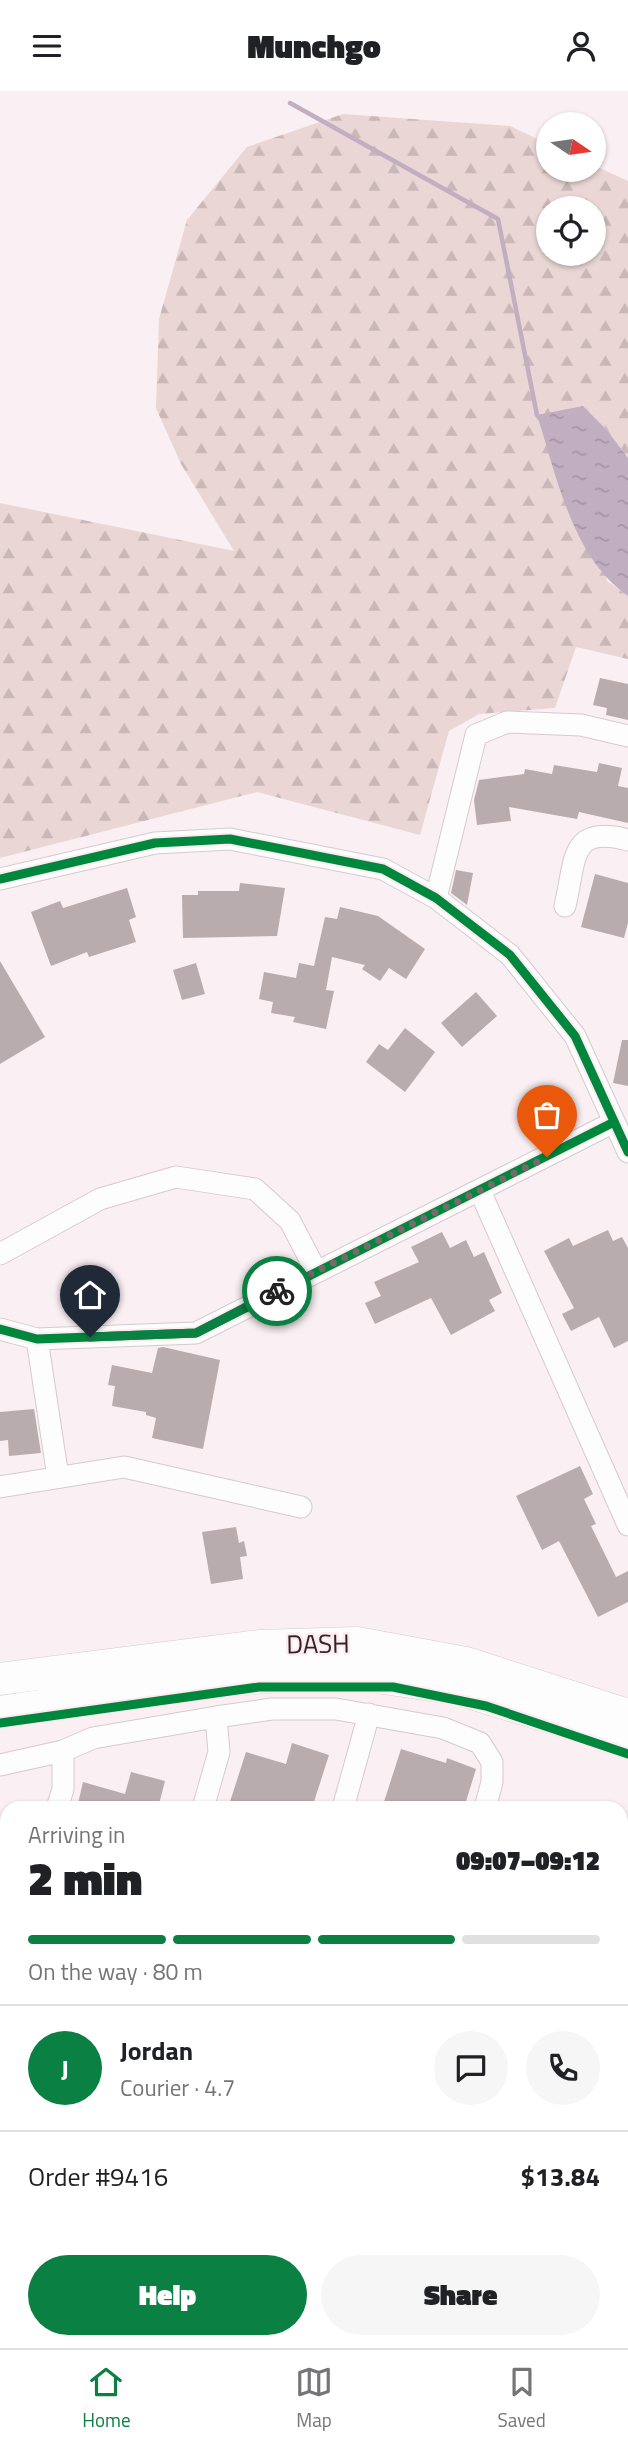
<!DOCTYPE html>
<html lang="en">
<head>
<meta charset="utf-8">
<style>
	:root { --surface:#fff; --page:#f6f6f6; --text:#202124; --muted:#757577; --line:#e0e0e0; --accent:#0b8043 }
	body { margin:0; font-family:"Titillium Web",sans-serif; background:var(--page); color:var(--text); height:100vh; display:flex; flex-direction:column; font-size:26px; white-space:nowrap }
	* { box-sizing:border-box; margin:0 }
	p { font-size:23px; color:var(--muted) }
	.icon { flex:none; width:38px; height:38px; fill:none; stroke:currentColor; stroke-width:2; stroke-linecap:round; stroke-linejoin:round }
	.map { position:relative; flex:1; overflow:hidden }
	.drawer { position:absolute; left:0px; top:1710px; width:628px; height:548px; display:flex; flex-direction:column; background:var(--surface); border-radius:21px 21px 0 0; box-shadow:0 2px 5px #0004 }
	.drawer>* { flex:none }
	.needle { width:46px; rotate:103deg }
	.buttons { position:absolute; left:536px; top:21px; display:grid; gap:14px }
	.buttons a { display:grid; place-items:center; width:70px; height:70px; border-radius:50%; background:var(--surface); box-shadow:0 2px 5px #0004; font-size:35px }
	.pin { position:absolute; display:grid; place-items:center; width:60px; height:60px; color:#fff; margin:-72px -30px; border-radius:50% 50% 50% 0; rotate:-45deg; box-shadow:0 0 7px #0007 }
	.pin .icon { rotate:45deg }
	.courier { position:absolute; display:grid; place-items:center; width:70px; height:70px; margin:-35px; border:5px solid #0b8043; border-radius:50%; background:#fff; color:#222; box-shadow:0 2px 9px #0007 }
	.overview em { font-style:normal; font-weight:800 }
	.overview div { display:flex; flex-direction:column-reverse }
	.overview { display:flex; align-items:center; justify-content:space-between; height:119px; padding:0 28px }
	h1 { font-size:46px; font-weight:800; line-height:52px }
	.bar { display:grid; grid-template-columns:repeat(4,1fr); gap:10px 7px; align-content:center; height:84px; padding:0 28px }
	.bar i { height:9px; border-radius:5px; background:var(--line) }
	.bar .selected { background:var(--accent) }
	.bar p { grid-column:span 4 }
	.line { display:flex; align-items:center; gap:18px; padding:0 28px; border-top:2px solid var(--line) }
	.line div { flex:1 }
	.round { display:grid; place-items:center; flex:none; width:74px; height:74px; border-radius:37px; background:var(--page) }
	.button { display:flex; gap:14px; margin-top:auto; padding:14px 28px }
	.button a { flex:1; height:80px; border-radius:42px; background:var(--accent); color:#fff; font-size:28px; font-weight:800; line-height:80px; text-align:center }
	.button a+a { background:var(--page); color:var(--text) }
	header { display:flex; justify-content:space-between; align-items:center; height:91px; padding:0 28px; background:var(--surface); font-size:32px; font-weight:800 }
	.dock { display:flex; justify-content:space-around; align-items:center; height:98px; border-top:2px solid var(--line); background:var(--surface); font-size:19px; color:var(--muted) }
	.dock a { display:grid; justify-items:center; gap:4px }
	.dock .selected { color:var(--accent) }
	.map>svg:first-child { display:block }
	.built { fill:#f8e2e8 }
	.forest { fill:url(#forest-firs); fill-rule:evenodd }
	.water { fill:url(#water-ripples) }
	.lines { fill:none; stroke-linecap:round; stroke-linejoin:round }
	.stream { stroke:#c1aec1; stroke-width:4.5 }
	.building { fill:#b9acae }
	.minor-casing { stroke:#d6cace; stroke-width:23 }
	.highway-casing { stroke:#d6cace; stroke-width:33 }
	.path { stroke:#d5d2d2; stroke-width:2.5; stroke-dasharray:7 3.5; stroke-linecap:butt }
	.minor { stroke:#fefdfd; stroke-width:21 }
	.highway { stroke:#fefdfd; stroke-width:32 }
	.cycleway-casing { stroke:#feebf0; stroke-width:13 }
	.cycleway { stroke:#00873e; stroke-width:9 }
	.done { stroke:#766a6e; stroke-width:7; stroke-dasharray:0 12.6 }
	.route { stroke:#0b8043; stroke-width:9 }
	.labels { text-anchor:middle; stroke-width:5; stroke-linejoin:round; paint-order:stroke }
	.street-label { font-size:26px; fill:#2f2327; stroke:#feebf0 }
</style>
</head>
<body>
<header><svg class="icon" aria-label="menu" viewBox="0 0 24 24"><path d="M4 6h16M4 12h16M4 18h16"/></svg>Munchgo<svg class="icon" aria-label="person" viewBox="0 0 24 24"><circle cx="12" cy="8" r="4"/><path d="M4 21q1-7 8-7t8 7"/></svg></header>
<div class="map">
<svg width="628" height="2257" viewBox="0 0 628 2257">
	<defs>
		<pattern id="forest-firs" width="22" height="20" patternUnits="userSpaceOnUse" patternTransform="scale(1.75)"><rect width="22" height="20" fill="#ead7d5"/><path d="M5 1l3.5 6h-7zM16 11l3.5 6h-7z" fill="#c9b8b7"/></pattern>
		<pattern id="water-ripples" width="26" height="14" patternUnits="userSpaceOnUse" patternTransform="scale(1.75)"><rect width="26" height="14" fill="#c1aec1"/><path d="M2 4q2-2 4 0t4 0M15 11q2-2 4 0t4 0" fill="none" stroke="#a695a6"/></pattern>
	</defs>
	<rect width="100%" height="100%" fill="#faeff2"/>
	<path class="built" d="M621,1722l7,2v411l-7,-2z"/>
	<path class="forest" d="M343,23l167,12 38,18v26h45v-5l35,16v277l-21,-28 -24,-24 24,175 21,15v63l-52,-12 -21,61 -76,6 -30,17 -29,104 -163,-43 -257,66v-355l234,48 -53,-87 -25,-56 3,-89 28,-99 60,-73zM548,117h45v46h-45z"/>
	<path class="water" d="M583,315l24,24 21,28v138c-56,-39 -71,-119 -91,-181z"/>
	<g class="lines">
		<path class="stream" d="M290,12l208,116 39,196 3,4"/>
	</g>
	<path class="building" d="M600,587l28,6v36l-22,-5 1,-7 -14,-3z
		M599,672l23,5 -4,18 10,2v35l-49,-11 -2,7 -68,-12 2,14 -34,4 -3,-25 5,-20 45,-6 1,-5 27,5 2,-9 43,7z
		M456,779l17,3 -6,32 -16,-12z
		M595,783l33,9v40l-4,15 -43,-11z
		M240,792l45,5 -8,48 -94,2 -1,-43h16v-4h41z
		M127,797l9,29 -7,3 7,22 -47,15 -2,-5 -36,14 -20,-54 29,-11 3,7z
		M340,816l38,9 47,33 -19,30 -17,-11 -9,13 -18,-12 3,-4 -33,-8 -6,33 8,1 -8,38 -33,-7 2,-5 -24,-4 2,-11 -14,-3 5,-27 32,6 3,-15 15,3 11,-49 12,2z
		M0,870l45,76 -45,27z
		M196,872l9,31 -23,6 -9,-30z
		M476,901l21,24 -35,31 -21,-24z
		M405,937l30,24 -30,40 -39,-30 13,-18 9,6z
		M622,949h6v46l-15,-3z
		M608,1139l5,11 9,-4 6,11v93l-14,7 -15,-31 -28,14 -9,-17 12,-6 -30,-57 25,-13 4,8z
		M442,1141l8,16 16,-8 8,17 10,-5 18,41 -13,7 6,11 -44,24 -20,-37 -56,26 -10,-21 16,-7 -7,-14 45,-20 -8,-15z
		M163,1256l57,13 -17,89 -51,-11 4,-20 -10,-3v-3l-34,-6 3,-20 -7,-1 4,-20 40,8 6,-25z
		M34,1318l7,44 -32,3 -1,-16 -8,1v-29z
		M580,1375l13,28 -9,5 12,25 -5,2 25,51 12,-6v31l-30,15 -39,-76 -17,9 -26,-54z
		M236,1436l3,16 5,-2 3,15 -7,1 3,22 -32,5 -9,-52z
		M292,1652l37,12 -17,53h-84l18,-56 40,12z
		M401,1658l45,14 1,-5 29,11 -12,39h-82z
		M131,1681l34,9 -7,27h-81l6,-26 42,12z"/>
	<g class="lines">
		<defs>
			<path id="minor" d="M0,788l155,-36 75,-4 153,30 53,29 74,57 65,81 53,116
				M436,807l40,-163 31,-13 74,3 47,11
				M565,815c11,-46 4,-82 63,-66
				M480,1100l148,334
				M0,1163l100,-55 76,-22 79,12 35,32 26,50
				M0,1238l37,10 159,-6 418,-211
				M37,1248l21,138
				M0,1396l124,-20 177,40
				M0,1674l63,-14 30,-13 123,-21 56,-8h64l107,19 37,15 12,19v20l-7,26
				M57,1717l6,-19v-38
				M203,1717l16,-56 -3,-35
				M343,1717l26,-94
				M0,1871l7,2
				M0,1920l7,-25
				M621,1963l7,2
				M621,2104l7,3
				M621,2203l7,-4
				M368,2250l7,7
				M539,2250l3,7
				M576,2250l3,7
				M49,2257l2,-7
				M192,2257l2,-7
				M327,2257l3,-7
				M495,2257l18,-7
				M620,2257l8,-4"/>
			<path id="highway" d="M0,1588l259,-33 98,-3 109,20 162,52
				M0,1621l191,-28 74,-7 92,-3 101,15 170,52"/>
		</defs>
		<use href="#minor" class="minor-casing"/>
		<use href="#highway" class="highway-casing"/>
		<path class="path" d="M0,2070l7,3"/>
		<use href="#minor" class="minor"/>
		<use href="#highway" class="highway"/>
		<defs>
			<path id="cycleway" d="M0,788l155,-36 75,-4 153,30 53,29 74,57 65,81 53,116
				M0,1238l37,10 159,-6 418,-211
				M0,1632l259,-36h134l93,19 142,48"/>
		</defs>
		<use href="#cycleway" class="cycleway-casing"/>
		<use href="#cycleway" class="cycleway"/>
	</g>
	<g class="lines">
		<path class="done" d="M277,1200l270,-134"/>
		<path class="route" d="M90,1246l106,-4 81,-42"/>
	</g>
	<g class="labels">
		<g class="street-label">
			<text transform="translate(318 1553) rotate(-1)" y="9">DASH</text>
		</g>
	</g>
</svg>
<div class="buttons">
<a><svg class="needle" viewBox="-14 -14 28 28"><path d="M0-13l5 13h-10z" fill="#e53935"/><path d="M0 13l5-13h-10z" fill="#757577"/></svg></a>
<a><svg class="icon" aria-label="locate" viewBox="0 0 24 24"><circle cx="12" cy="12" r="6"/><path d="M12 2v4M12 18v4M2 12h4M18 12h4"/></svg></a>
</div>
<div class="pin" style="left:547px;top:1066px;background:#ea580c"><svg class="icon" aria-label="bag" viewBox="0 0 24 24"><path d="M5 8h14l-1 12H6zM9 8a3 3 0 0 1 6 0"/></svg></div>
<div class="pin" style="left:90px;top:1246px;background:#1f2937"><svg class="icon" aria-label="home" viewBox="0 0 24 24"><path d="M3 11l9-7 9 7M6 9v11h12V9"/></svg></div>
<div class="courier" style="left:277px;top:1200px"><svg class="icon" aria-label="bike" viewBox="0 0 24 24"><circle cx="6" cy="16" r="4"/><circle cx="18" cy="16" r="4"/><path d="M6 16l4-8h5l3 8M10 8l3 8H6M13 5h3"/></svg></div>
<section class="drawer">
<div class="overview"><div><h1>2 min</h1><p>Arriving in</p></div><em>09:07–09:12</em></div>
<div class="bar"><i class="selected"></i><i class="selected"></i><i class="selected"></i><i></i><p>On the way · 80 m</p></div>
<div class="line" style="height:126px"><b class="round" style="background:var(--accent);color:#fff">J</b><div><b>Jordan</b><p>Courier · 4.7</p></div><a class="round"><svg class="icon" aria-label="chat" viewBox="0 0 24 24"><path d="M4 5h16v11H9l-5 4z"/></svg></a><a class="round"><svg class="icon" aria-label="phone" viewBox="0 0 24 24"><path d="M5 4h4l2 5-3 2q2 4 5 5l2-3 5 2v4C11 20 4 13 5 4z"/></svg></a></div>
<div class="line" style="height:91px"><div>Order #9416</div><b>$13.84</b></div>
<div class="button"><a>Help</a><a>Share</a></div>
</section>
</div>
<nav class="dock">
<a class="selected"><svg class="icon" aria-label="home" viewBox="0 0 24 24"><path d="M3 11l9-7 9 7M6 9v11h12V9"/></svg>Home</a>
<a><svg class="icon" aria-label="map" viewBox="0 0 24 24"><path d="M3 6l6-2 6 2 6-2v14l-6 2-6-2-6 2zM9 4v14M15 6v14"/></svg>Map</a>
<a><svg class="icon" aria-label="saved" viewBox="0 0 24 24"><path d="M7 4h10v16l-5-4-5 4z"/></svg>Saved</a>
</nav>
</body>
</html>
